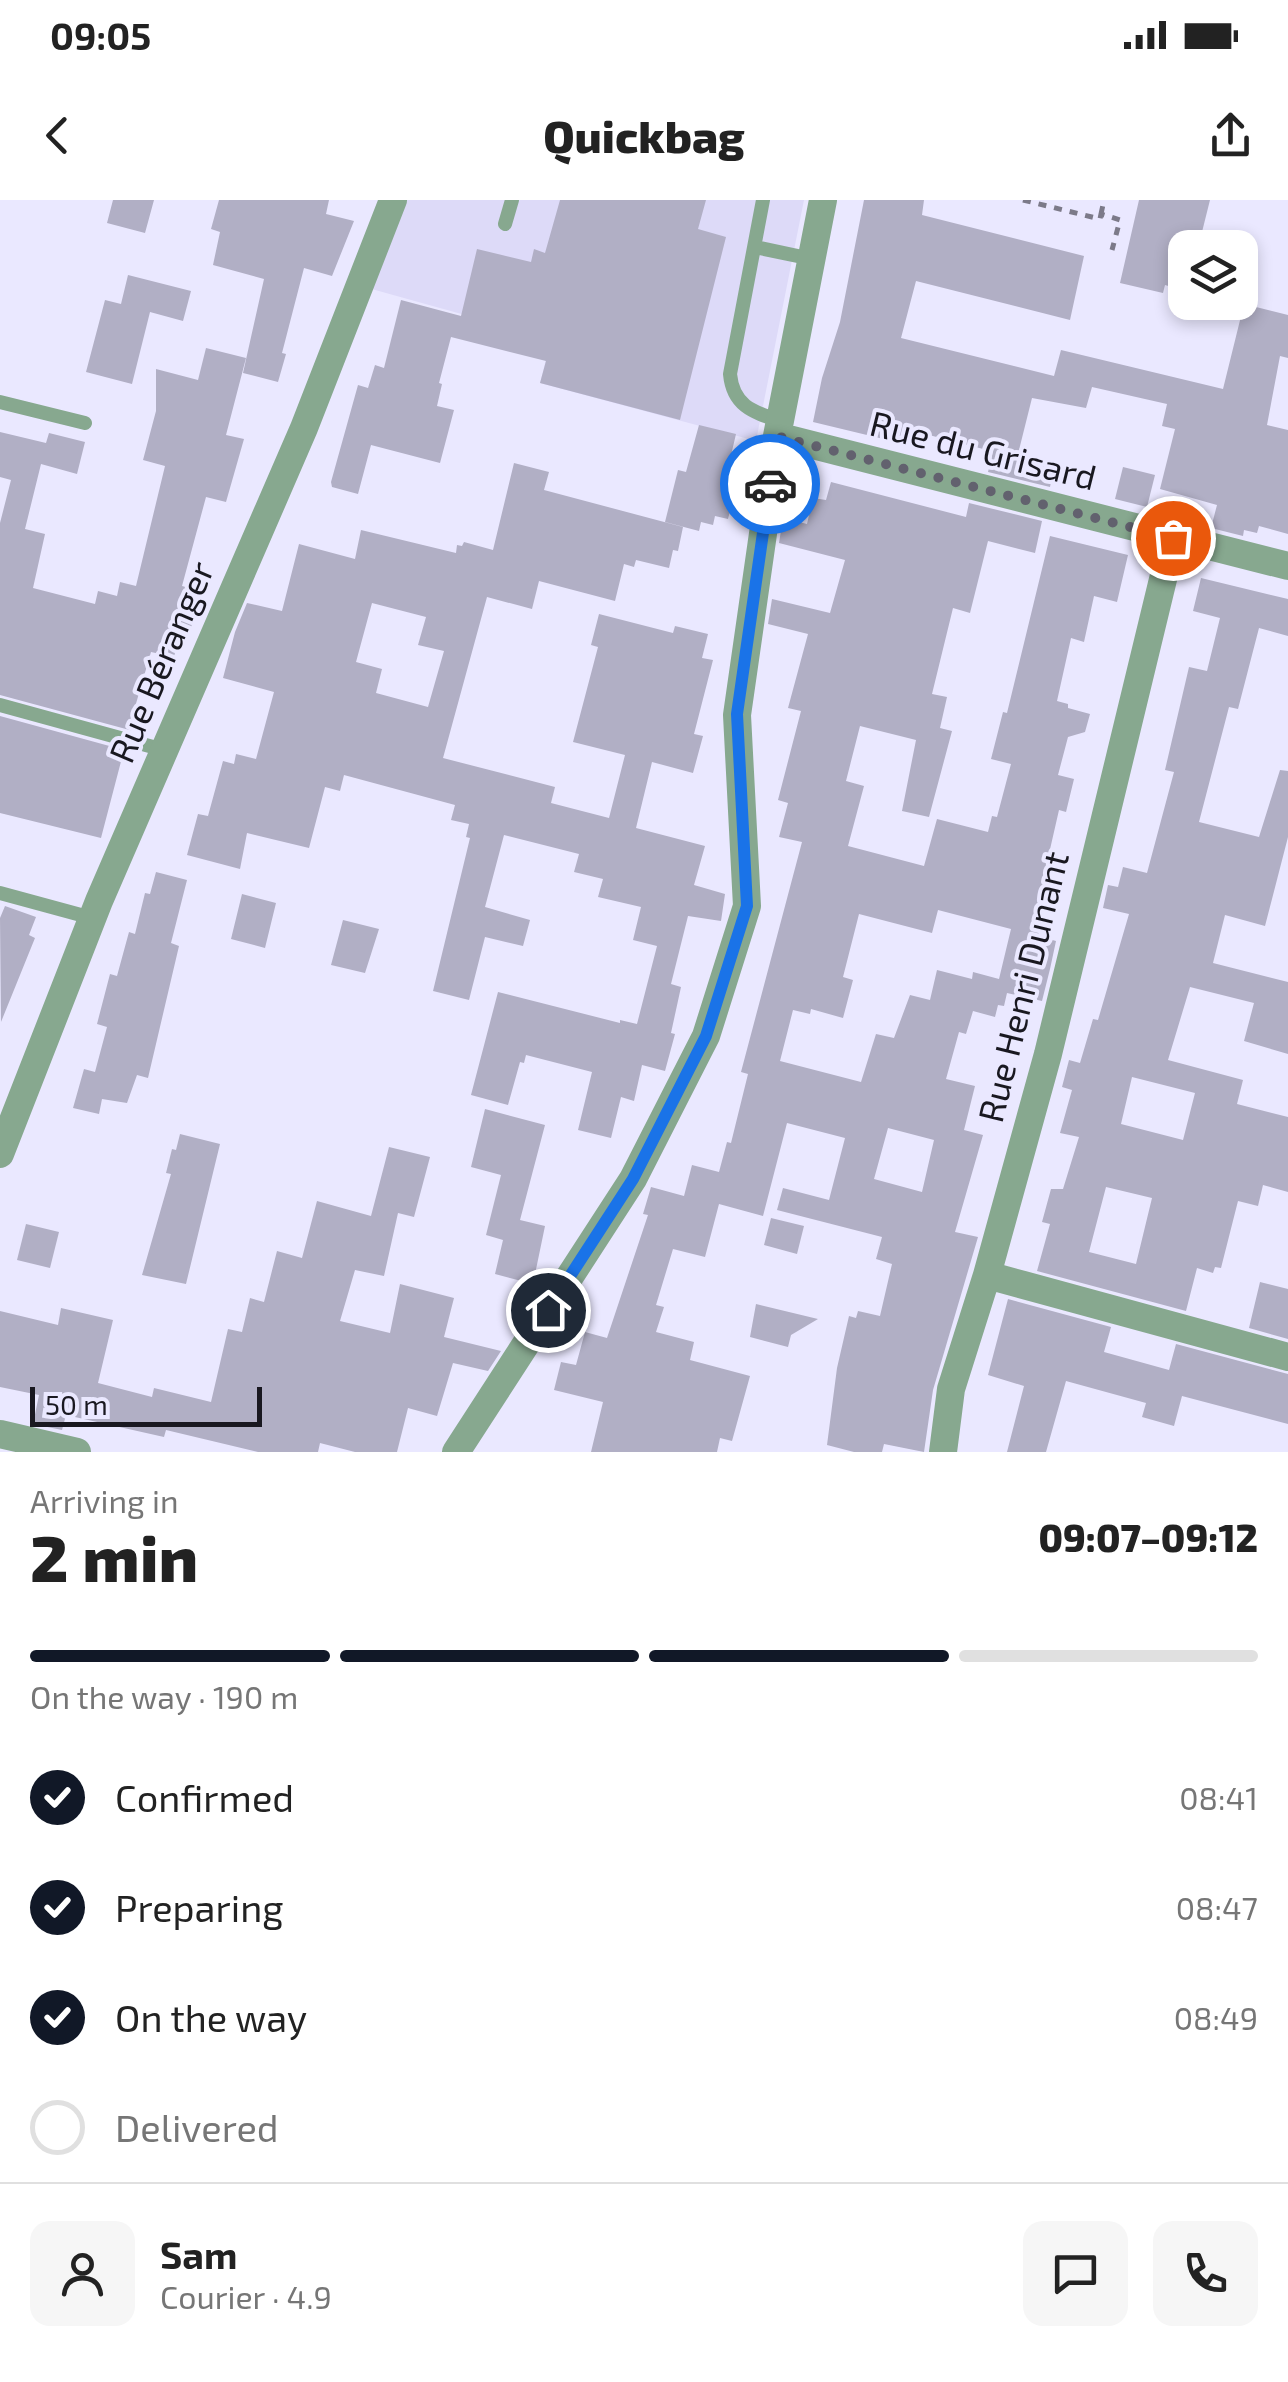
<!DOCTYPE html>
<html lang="en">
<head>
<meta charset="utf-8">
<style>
	:root { --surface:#fff; --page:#f6f6f6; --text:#222; --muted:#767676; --line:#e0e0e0; --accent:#111827 }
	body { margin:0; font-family:"Exo 2",sans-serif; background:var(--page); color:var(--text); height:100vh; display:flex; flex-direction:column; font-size:38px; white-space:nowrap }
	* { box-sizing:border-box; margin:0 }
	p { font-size:32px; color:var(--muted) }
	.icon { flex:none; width:55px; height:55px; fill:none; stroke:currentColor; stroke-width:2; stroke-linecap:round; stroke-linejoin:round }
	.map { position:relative; height:1252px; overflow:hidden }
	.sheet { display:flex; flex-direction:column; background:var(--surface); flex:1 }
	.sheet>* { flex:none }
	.tools { position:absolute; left:1168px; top:30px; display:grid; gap:20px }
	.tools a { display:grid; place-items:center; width:90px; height:90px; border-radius:20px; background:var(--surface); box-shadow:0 5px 15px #0003; font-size:50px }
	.scale { position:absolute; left:30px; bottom:25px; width:232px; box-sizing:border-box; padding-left:10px; border:5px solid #191820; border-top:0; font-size:28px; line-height:35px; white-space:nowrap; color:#191820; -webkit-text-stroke:8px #eae8ff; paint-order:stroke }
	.pin { position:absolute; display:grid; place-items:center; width:85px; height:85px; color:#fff; margin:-42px; border:5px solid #fff; border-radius:50%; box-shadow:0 2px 10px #0007 }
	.courier { position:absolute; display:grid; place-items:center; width:100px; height:100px; margin:-50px; border:8px solid #1a73e8; border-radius:50%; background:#fff; color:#222; box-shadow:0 2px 12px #0007 }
	.summary em { font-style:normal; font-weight:800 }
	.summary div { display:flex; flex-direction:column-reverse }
	.summary { display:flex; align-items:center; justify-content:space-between; height:170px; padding:0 30px }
	h1 { font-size:65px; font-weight:800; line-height:75px }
	.bar { display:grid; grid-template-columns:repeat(4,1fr); gap:15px 10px; align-content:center; height:120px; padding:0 30px }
	.bar i { height:12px; border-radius:8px; background:var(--line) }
	.bar .selected { background:var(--accent) }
	.bar p { grid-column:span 4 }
	.line { display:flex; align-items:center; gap:25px; padding:0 30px; border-top:2px solid var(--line) }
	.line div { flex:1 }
	.round { display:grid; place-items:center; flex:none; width:105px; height:105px; border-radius:20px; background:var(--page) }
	ol { padding:0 30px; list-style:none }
	li { display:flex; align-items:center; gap:30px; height:110px }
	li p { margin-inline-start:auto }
	li .icon { padding:10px; border-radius:50%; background:var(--accent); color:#fff; stroke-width:4 }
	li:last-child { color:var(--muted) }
	li i { width:55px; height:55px; border:5px solid var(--line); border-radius:50% }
	.status { display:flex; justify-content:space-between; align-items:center; height:70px; padding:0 50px; background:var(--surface); direction:ltr }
	.status svg { height:28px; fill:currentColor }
	header { display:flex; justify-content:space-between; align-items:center; height:130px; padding:0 30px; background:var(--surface); font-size:45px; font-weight:800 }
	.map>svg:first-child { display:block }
	.built { fill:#dddaf8 }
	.building { fill:#b1afc5; fill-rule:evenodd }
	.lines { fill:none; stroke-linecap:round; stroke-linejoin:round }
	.path { stroke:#7c7a89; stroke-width:5; stroke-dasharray:8 8; stroke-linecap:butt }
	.lane { stroke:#87a88f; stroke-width:14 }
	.street { stroke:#87a88f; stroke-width:28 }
	.done { stroke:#62616e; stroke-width:10; stroke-dasharray:0 18 }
	.route { stroke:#1a73e8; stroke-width:12 }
	.labels { text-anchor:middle; stroke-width:8; stroke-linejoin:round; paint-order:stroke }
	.street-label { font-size:35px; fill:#191820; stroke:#eae8ff }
</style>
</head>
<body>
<div class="status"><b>09:05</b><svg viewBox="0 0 49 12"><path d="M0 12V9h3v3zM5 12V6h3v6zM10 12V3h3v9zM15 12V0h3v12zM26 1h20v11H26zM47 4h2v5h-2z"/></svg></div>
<header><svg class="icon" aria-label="back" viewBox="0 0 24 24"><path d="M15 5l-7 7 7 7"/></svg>Quickbag<svg class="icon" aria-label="share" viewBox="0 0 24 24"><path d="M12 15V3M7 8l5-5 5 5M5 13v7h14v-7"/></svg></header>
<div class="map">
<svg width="1288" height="1252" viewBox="0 0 1288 1252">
	<rect width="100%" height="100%" fill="#eae8ff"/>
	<path class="built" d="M404,0h400l-48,241 -216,-58 11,-44 -183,-51z"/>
	<path class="building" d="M113,0h41l-9,33 -38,-10z
		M219,0h110l-3,14 28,7 -22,55 -28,-8 -22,85 4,1 -8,28 -35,-9 21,-94 -51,-14 7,-33 -9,-3z
		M560,0h146l-8,29 28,8 -46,183 -140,-37 6,-22 -95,-24 -12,46 3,1 -5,22 17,4 -14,53 -69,-18 -13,49 -26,-7 -1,-5 27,-97 10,3 7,-23 9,3 17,-68 60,16 16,-67 54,13 3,-13 11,4z
		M864,0h60l-2,15 162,41 -14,64 -154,-39 -15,57 153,38 7,-26 162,39 21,-85 44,11v43l-8,-2 -13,69 21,5v104l-29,-8 -2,7 -13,-3 -1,6 -32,-8 6,-23 -57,-16 15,-60 -13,-3 5,-22 -75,-17 -6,21 -54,-10 -15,60 37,9 -4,20 -62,-15 5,-21 -6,-1 -58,-15 -4,14 -112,-27 9,-44 18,-56z
		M1139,0h71l-12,48h-13v43l-20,-6 -2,8 -43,-10z
		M128,75l63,16 -8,30 -33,-9 -18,72 -46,-12 19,-72 16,4z
		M206,148l40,10 -20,77 18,4 -18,63 -20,-5 -24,89 23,6 -20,50 -7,-2 -4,17 -23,-5 -16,55 8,2 -6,23 -137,-37v-172l11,-43 -11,-3v-45l46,11 3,-10 36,9 -8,32 -36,-10 -16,65 20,5 -12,54 62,16 3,-13 19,5 3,-14 16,4 29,-120 -22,-6 13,-49v-42l42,11z
		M699,225l37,9 -12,51 12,3 -8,31 -13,-3 -2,9 -12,-3 -2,9 -34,-9 13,-52 8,2z
		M514,263l35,9 -5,18 139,37 -5,24 -5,-1 -4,18 -33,-8 -2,7 -10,-3 -9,37 -76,-20 -7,28 -45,-12 -44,161 112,29 -4,16 58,15 16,-63 -52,-13 25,-95 -7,-2 8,-31 74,19 2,-7 33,8 -6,24 11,2 -19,74 9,2 -10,37 -41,-11 -16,66 69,18 -11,39 31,9 -4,27 -33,-5 -17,68 10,3 -10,46 4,1 -10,37 -23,-6 -8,36 -13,-4 -10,41 -33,-8 14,-58 -66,-17 -2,8 -4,-1 -12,43 -37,-10 27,-103 122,31v-3l17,4 20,-78 -24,-6 8,-33 -43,-10 5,-18 -29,-7 5,-18 -75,-19 -19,72 45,13 -7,26 -38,-9 -16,63 -36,-9 37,-153 -4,-1 3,-13 -18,-4 4,-15 -111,-30 -4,16 -15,-4 -16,61 -62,-15 -7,36 -53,-14 11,-41 10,2 15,-55 11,3 2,-10 20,5 18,-67 -51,-14 12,-46 12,-29 35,8 17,-67 56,15 6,-29 95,23 1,-8 5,1 2,-4 29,8zM372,403l54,14 -8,28 26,6 -16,56 -52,-14 6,-24 -26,-7z
		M1123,267l32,8 -8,32 -32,-8z
		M831,282l135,35 3,-14 73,18 -7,32 -47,-12 -18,72 -17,-5 -21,86 15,3 -7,31 12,3 -23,86 -27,-6 14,-71 -56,-14 -14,55 18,5 -16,60 76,20 13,-47 51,13 4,-16 5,1 14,-53 -20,-5 12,-47 4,1 43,-177 78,19 -11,47 -23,-6 -10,46 -13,-4 -14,63 11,3v4l22,6 -5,18 -17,5 -10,38 16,4 -8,33 -7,-2 -16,70 8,2 -13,54 18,5 -6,28 -8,32 -35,-8 -3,13 -6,-1 -3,12 -22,-6 -7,23 -7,-2 -13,47 29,7 -11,44 19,5 -28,97 23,5 -45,153 -9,62 -40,-8 -2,8h-28l-27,-7 10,-77 12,-52 7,2 2,-7 22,5 12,-52 -16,-5 6,-22 -105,-27 6,-22 46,12 16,-62 -58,-15 -24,93 -44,-12 -14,53 -32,-8 -17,56 8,2 -8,25 38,10 -4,18 60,16 -18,65 -12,-3 -3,14h-126l12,-50 -49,-12 7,-28 15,3 9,-33 22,6 41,-123 -5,-1 8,-27 33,9 8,-31 27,7 8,-30 4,1 17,-69 -7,-2 61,-230 -23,-5 9,-34 -10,-3 23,-89 -13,-3 20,-74 -40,-10 4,-25 58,14 15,-53 -66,-17 4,-25 24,6 6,-26 13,2zM938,710l73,19 -12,50 -26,-7 -1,7 -35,-9 -7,30 -20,-5 -16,43 -18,-4 -15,48 -81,-21 13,-51 17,4 1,-5 32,9 10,-38 -10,-3 16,-63 73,19zM888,928l46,12 -12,52 -48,-13z
		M1201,378l87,21v37l-29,-8 -21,81 -9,-2 -30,115 60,15 21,-67 8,1v66l-23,89 -40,-11 -12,48 75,19v72l-44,-13 10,-38 -64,-16 -22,73 75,20 -6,24 51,13v75l-25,-7 -5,21 -20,-5 -17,67 -6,-1 -2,6 -16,-5 -11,43 -149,-40 13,-47 -8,-2 9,-33h12l16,-52 -19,-4 12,-43 -10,-3 7,-27 11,3 13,-44 5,1 31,-106 -26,-6 5,-23 10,2 5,-20 24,6 27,-101 -9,-2 24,-103 18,4 13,-53 -27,-7zM1132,877l63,16 -12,47 -62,-16zM1106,987l46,11 -16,66 -47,-12z
		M0,516l124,34 -23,88 -101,-25z
		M156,672l31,8 -16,63 8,3 -31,132 -11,-3 -10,28 -25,-4 -3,15 -26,-6 11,-39 11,3 12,-45 -10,-3 13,-50 7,2 12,-44 6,2 10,-41 5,1z
		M242,694l34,9 -11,45 -34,-9z
		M5,706l31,11 -7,18 6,3 -34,84 -1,-104z
		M343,720l36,9 -14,44 -34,-8z
		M485,909l60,16 -25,95 25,6 -12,58 -38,-10 8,-34 -17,-5 15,-60 -30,-8z
		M180,934l40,10 -34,140 -44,-9 29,-101 -5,-1 6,-24 4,1z
		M389,947l41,10 -16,60 -16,-4 -14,63 -29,-6 -15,51 50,12 10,-49 54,14 -10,39 57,14 -13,20 -35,-8 -16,53 -29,-8 -11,44h-42l-35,-9 -2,9h-60l-92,-22 -2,7 -98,-22 -4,15 -29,-6 6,-29 -39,-8v-76l58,14 3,-17 52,12 -15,63 54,14 2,-9 57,14 17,-73 14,3 8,-34 14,4 13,-51 25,7 15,-57 54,15z
		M771,1018l33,8 -7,28 -33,-9z
		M26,1024l33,8 -9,36 -33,-8z
		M1260,1082l28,7v50l-39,-11z
		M1008,1099l103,28 -7,25 65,18 7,-26 112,30v50l-106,-28 -8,30 -32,-9 4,-14 -80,-22 -20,71h-39l17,-66 -36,-11z
		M756,1104l62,15 -27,16 -3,12 -38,-10z"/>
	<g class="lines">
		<path class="path" d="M1023,0l77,19 1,-5 19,6 -8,30
			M1101,14l3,-14"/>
		<path class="lane" d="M763,0l-33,174c3,32 23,38 50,47
			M505,24l7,-24
			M755,47l57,12
			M0,202l85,21
			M0,505l164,45
			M0,693l92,25"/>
		<path class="street" d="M777,236l511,130
			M0,954l99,-253 205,-473 89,-228
			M987,1075l301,82
			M0,1234l77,18
			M456,1252l177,-273 73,-143 41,-130 -10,-191 40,-279 46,-236
			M943,1252l8,-63 36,-114 61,-221 125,-516"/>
	</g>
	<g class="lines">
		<path class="done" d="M770,284l6,-48 397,102"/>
		<path class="route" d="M548,1110l85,-131 73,-143 41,-130 -10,-192 33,-230"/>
	</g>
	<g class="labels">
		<g class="street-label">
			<text transform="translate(983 251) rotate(14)" y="12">Rue du Grisard</text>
			<text transform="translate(162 462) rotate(-67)" y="12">Rue Béranger</text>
			<text transform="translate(1024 787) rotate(-76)" y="12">Rue Henri Dunant</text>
		</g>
	</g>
</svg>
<div class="tools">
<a><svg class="icon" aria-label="layers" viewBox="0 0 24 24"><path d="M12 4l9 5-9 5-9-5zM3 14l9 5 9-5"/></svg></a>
</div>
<div class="scale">50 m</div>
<div class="pin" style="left:1173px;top:338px;background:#ea580c"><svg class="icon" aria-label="bag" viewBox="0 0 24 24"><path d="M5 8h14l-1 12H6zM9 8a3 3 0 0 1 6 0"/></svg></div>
<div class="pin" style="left:548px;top:1110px;background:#1f2937"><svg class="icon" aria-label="home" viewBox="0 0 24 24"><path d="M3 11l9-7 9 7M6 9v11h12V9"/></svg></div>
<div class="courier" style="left:770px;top:284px"><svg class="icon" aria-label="car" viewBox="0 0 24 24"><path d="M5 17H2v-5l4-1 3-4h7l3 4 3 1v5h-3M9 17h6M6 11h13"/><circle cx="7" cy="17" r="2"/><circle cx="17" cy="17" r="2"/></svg></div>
</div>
<section class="sheet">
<div class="summary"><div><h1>2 min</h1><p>Arriving in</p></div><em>09:07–09:12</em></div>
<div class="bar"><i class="selected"></i><i class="selected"></i><i class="selected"></i><i></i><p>On the way · 190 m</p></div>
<ol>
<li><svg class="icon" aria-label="check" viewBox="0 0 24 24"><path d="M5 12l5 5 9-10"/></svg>Confirmed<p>08:41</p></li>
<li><svg class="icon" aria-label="check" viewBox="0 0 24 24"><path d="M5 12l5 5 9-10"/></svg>Preparing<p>08:47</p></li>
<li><svg class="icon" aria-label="check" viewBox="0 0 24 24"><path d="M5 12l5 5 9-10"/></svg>On the way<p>08:49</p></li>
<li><i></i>Delivered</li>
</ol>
<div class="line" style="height:180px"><a class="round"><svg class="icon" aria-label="person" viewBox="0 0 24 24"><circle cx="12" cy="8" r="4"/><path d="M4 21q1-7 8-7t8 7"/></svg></a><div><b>Sam</b><p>Courier · 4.9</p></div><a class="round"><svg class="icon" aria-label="chat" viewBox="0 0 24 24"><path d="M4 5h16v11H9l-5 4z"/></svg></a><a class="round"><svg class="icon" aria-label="phone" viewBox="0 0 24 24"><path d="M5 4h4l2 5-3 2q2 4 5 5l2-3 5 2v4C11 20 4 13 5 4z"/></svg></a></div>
</section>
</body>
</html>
